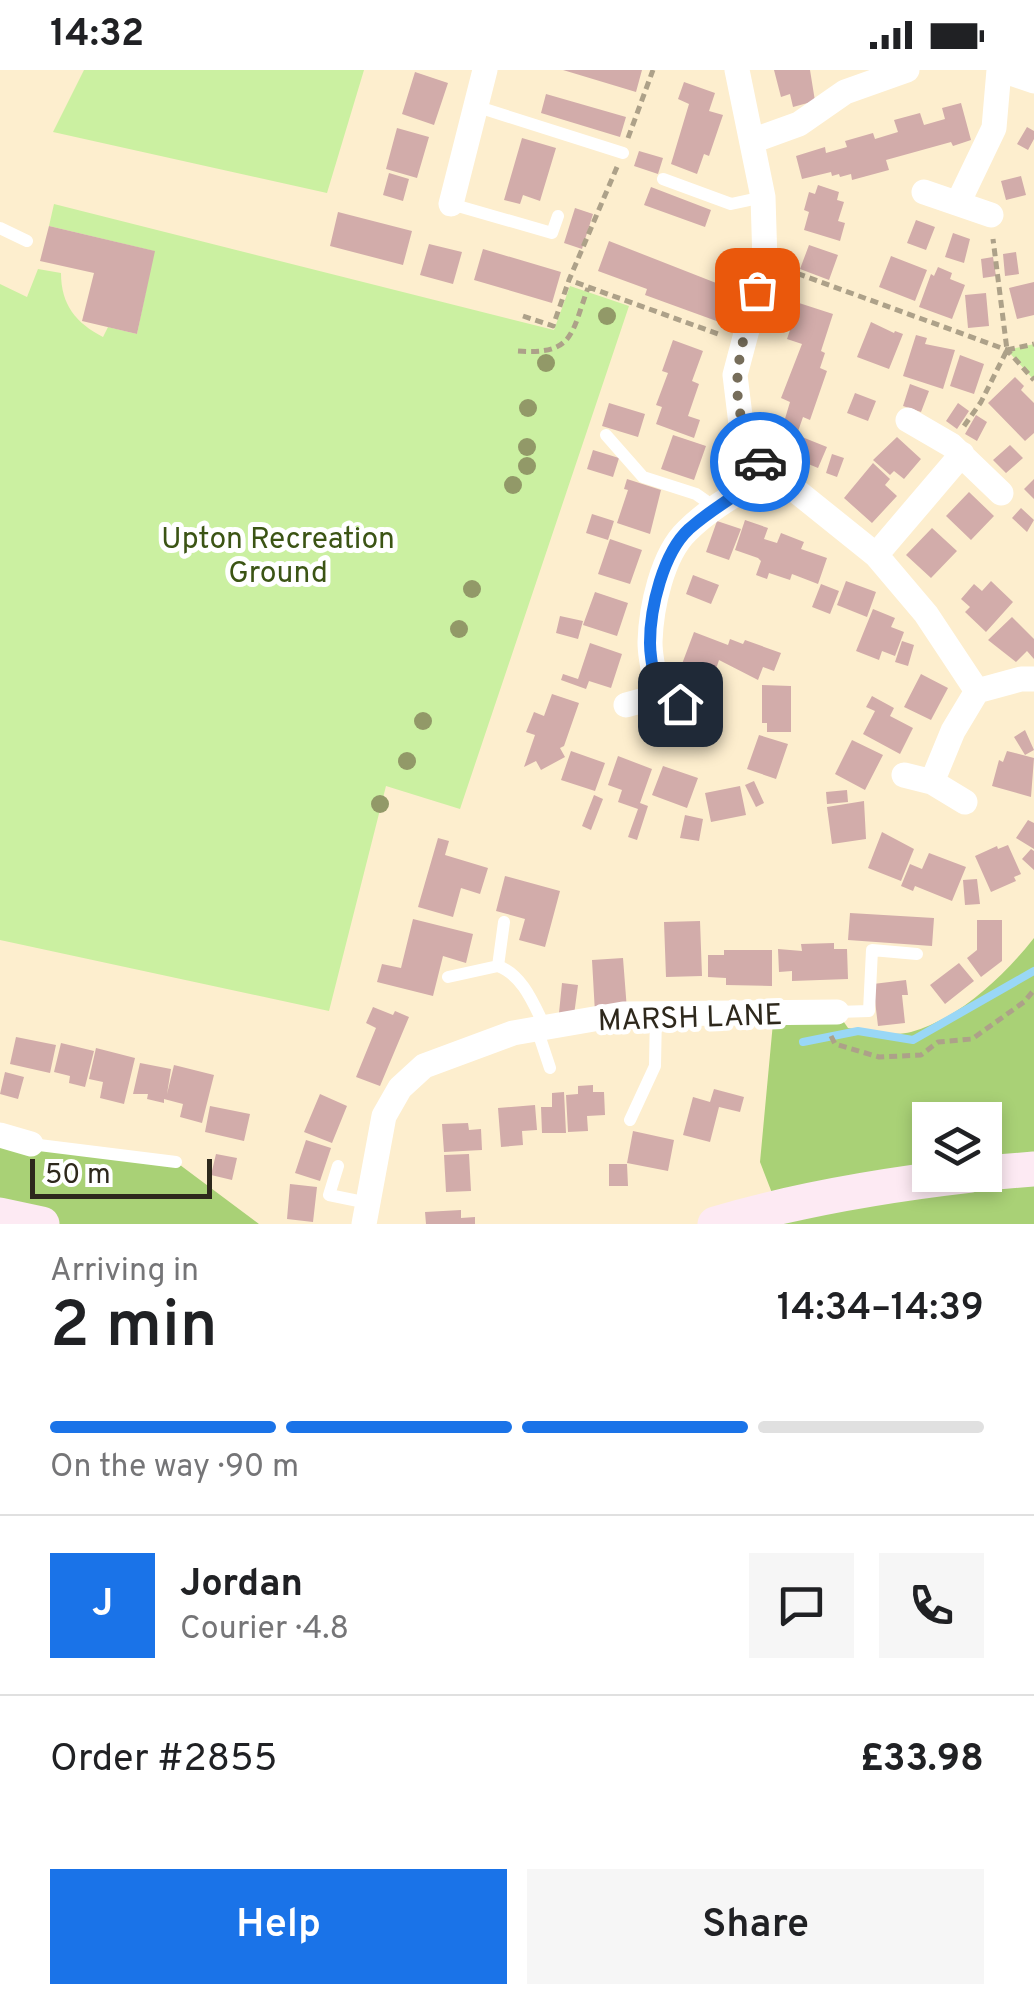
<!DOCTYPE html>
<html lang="en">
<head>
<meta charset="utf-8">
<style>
	:root { --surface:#fff; --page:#f6f6f6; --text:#202124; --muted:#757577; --line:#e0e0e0; --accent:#1a73e8 }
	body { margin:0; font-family:Overpass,sans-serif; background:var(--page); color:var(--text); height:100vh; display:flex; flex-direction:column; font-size:38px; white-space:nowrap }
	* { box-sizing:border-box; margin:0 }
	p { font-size:32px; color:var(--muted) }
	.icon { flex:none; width:55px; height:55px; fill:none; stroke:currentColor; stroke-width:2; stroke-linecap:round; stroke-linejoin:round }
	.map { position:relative; height:1154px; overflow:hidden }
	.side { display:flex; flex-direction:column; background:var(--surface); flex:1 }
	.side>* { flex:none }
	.tools { position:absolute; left:912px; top:1032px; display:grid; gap:20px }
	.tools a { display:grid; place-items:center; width:90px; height:90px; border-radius:0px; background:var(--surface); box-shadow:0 5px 15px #0003; font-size:50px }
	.scale { position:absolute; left:30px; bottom:25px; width:182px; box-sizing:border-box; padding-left:10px; border:5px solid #2e281c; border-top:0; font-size:28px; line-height:35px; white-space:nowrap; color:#2e281c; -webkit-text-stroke:8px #fff; paint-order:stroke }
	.pin { position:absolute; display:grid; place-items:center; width:85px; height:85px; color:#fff; margin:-42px; border-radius:20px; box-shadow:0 5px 15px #0006 }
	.courier { position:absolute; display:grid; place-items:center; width:100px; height:100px; margin:-50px; border:8px solid #1a73e8; border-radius:50%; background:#fff; color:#222; box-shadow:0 2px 12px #0007 }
	.headline em { font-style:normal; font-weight:600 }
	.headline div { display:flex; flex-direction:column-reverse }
	.headline { display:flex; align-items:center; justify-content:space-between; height:170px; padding:0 50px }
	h1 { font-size:65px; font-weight:600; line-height:75px }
	.bar { display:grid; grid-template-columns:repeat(4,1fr); gap:15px 10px; align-content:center; height:120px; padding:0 50px }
	.bar i { height:12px; border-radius:8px; background:var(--line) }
	.bar .selected { background:var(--accent) }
	.bar p { grid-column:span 4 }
	.line { display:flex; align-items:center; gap:25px; padding:0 50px; border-top:2px solid var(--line) }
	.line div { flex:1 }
	.round { display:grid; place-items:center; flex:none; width:105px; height:105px; border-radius:0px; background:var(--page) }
	.action { display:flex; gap:20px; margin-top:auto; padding:20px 50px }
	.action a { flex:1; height:115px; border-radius:0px; background:var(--accent); color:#fff; font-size:40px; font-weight:600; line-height:115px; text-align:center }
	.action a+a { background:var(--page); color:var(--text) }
	.status { display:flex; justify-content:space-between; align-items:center; height:70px; padding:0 50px; background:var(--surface); direction:ltr }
	.status svg { height:28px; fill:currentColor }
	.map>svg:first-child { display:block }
	.green { fill:#cbf0a1 }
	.forest { fill:#a9d176; fill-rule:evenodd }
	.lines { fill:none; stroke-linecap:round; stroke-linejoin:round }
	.stream { stroke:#99d7f6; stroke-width:8 }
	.building { fill:#d2acaa }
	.path { stroke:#ada189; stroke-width:5; stroke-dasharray:8 5; stroke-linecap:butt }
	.service { stroke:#fff; stroke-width:12 }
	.minor { stroke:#fff; stroke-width:25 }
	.secondary { stroke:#fdeaf3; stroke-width:35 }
	.tree { fill:#929968 }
	.done { stroke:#766d5a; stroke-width:10; stroke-dasharray:0 18 }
	.route { stroke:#1a73e8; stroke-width:12 }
	.labels { text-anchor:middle; stroke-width:10; stroke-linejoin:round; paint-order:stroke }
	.park-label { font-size:30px; fill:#3b5414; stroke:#fff }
	.street-label { font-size:30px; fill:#2e281c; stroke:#fff }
</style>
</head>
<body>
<div class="status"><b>14:32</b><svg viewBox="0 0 49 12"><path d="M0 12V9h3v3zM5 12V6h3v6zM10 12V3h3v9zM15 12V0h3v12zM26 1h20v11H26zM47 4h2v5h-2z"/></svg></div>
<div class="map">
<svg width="1034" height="1154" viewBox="0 0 1034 1154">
	<rect width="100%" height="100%" fill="#fdeece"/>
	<path class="green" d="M84,0h280l-37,123 -274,-61z
		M54,134l500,126 16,-44 59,20 -169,503 -74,-23 -57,225 -329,-71v-656l27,13 11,-28 23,4c0,32 15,50 42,64l5,-10 29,7 17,-83 -105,-25z
		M1034,274v36l-27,-30z"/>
	<path class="forest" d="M1034,868v286h-250l-24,-62 14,-150h63l11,16c18,2 46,9 63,4 49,-14 92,-55 123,-94zM930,1050h55v55h-55z
		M0,1066l176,26 83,62h-217l-42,-9z"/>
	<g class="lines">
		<path class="stream" d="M803,972l55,-11 55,9 121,-69"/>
	</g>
	<path class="building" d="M563,0h79l-6,22z
		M774,0h36l5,31 -22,6 -3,-13 -9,3z
		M415,2l33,11 -14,42 -32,-11z
		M684,12l31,11 -6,18 14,4 -14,41 -5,-2 -7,20 -26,-10 18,-60 -11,-5z
		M546,24l80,23 -6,20 -79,-24z
		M961,33l10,37 -18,6 -2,-4 -65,18 3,10 -37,10 -1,-6 -11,3 -1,-3 -7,2 -1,-4 -29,7 -6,-23 29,-9 1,6 21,-6 -2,-6 28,-8 2,6 23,-7 -4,-12 26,-7 4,12 21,-6 -3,-11z
		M1027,57l7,4v8l-6,11 -11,-6z
		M397,58l32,9 -12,41 -31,-9z
		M522,68l34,10 -16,53 -17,-6 -3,9 -16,-4z
		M639,81l24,7 -5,16 -24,-8z
		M389,103l20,6 -6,22 -20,-6z
		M1021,106l5,19 -20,5 -5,-19z
		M818,115l21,7 -2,8 7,2 -6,19 7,2 -5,18 -36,-11 5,-18 -5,-2 5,-18 6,2z
		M651,117l60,23 -6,17 -61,-22z
		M575,138l18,6 -11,35 -18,-6z
		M338,142l74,19 -9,34 -73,-19z
		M916,150l19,7 -9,23 -19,-7z
		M49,156l106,25 -18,83 -55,-13 12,-48 -54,-12z
		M953,163l17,6 -6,24 -19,-6z
		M609,171l125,49 -12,33 -77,-28 2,-6 -49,-18z
		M429,174l33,8 -9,32 -33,-9z
		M809,175l29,10 -9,25 -29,-11z
		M483,179l78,23 -9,31 -78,-23z
		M1016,182l3,22 -14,2 -2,-22z
		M891,186l36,14 -12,31 -36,-14z
		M993,187l3,19 -13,2 -2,-19z
		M938,197l14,6 -2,6 15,6 -13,34 -33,-12 12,-33 3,2z
		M1034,212v33l-17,4 -8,-31z
		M986,223l3,33 -21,2 -3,-33z
		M799,233l34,11 -12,37 4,2 -5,15 7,3 -17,49 -7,-3 -7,20 -15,-5 9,-30 -9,-4 21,-54 -15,-5z
		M871,252l23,11 1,-2 8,3 -14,35 -32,-12z
		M916,265l11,3 -2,6 30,6 -12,39 -40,-13z
		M673,270l30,11 -11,30 7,3 -11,32 12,4 -6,18 -38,-14 6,-17 -6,-2 12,-32 -6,-2z
		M960,285l24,9 -10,30 -24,-8z
		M1015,307l9,9 -3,4 13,13v30l-9,8 -37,-38z
		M910,314l19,7 -8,21 -18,-6z
		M855,323l21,8 -8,20 -21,-8z
		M609,333l36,11 -7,23 -36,-11z
		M958,333l11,8 -12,18 -11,-8z
		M976,345l11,7 -10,19 -12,-7z
		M673,365l33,11 -12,34 -33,-11z
		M797,365l30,12 -9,21 -29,-12z
		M897,367l24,22 -17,20 -10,-8 -4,4 -17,-15z
		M1010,375l13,13 -17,15 -13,-13z
		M593,380l26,8 -6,19 -26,-8z
		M832,384l12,4 -7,19 -11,-4z
		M873,393l17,16 -5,6 12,11 -25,27 -28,-25z
		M627,409l34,11 -11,44 -33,-11 11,-33 -4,-1z
		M1034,409v20l-10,-10z
		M969,422l25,24 -23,24 -25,-24z
		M1021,438l13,12 -7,12 -15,-14z
		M592,444l22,7 -6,19 -22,-7z
		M745,450l23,8 -4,11 13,4 4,-10 23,9 -3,7 26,9 -9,26 -26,-10 -2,6 -21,-7 -2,6 -11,-4 5,-14 -3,-3 -23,-8z
		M717,451l24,8 -12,31 -23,-8z
		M932,458l25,23 -26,27 -25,-23z
		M610,469l32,11 -12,34 -32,-10z
		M693,505l26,10 -8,19 -25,-10z
		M846,511l30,11 -9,25 -30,-12z
		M991,511l22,21 -27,30 -21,-20 5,-5 -9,-8 13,-15 8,7z
		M821,514l18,7 -9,23 -18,-7z
		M595,522l33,11 -11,33 -34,-11z
		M873,539l22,9 -4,9 13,5 -9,24 -13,-5 -3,9 -23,-9z
		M560,546l23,5 -5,18 -22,-6z
		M1012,547l22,22v20l-7,-8 -11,11 -28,-22z
		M694,562l34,13 2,-6 13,5 2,-4 36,13 -7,18 -11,-4 -5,13 -39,-20 -5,15 -32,-11z
		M902,571l12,4 -6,21 -13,-4z
		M590,573l32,11 -11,34 -22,-7 -3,8 -25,-9 2,-6 15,5z
		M921,604l27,14 -17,32 -27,-13z
		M762,615l29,1v46h-24v-9h-5z
		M552,624l27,9 -15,43 -4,2 5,9 -24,13 -5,-9 -12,6 11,-32 -9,-3 8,-20 10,4z
		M872,626l22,12 -4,8 23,12 -13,26 -37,-20 12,-23 -9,-4z
		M1025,660l9,20 -9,5 -11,-18z
		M759,665l29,9 -12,35 -29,-10z
		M852,670l31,15 -18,35 -30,-16z
		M571,681l34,12 -10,28 -34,-11z
		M1007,681l27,7 -3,39 -39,-11 7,-26 4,2z
		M618,686l34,13 -12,34 8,3 -11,34 -9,-3 10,-28 -20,-7 4,-12 -14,-5z
		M663,696l35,12 -11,30 -35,-13z
		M754,711l10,22 -8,4 -11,-22z
		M740,716l6,29 -35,7 -6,-29z
		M847,720l1,12 -21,2 -1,-12z
		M594,725l9,4 -12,31 -9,-4z
		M864,731l2,38 -34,5 -5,-37z
		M685,745l18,4 -4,22 -19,-3z
		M1028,750l6,3v26l-18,-11z
		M882,762l32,17 -13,32 -33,-13z
		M438,768l11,3 -4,14 43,13 -8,26 -19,-6 -8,29 -35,-10z
		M1008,775l13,29 -7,3 2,4 -25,11 -16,-36 22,-10 1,3z
		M1031,779l3,2v19l-12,-11z
		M929,783l37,14 -14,34 -37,-15 -2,5 -12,-5 9,-22 12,5z
		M505,806l55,15 -15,56 -26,-7 6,-21 -29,-8z
		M977,809l3,25 -15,1 -2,-25z
		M850,843l84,5 -2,28 -84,-6z
		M413,849l60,15 -7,29 -23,-7 -10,40 -56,-14 5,-18 19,4z
		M977,850h25v41l-21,16 -14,-19 10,-8z
		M700,851l2,55 -36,1 -2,-55z
		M834,873v6h13l1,30 -56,2v-10l-13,1 -1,-23 24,2 -1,-7z
		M724,880h48v36l-46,-1v-7l-18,-1v-22h16z
		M623,888l4,52 -32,3 -3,-53z
		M959,893l15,18 -29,23 -15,-19z
		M906,910l2,15h-6l3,28 -27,3 -5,-42z
		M562,913l16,2 -4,30 -15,-2z
		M373,937l20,8 2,-4 14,6 -29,69 -24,-9 20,-49 -10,-5z
		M16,967l40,8 -6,28 -40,-9z
		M61,973l33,8 -9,36 -16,-4 1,-7 -16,-4z
		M96,978l39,10 -11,46 -24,-6 3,-16 -14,-3z
		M140,993l31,6 -4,25 7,-29 40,10 -12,48 -22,-6 3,-13 -19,-5v4l-17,-4 1,-5h-15z
		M5,1002l19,5 -6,22 -18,-5z
		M593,1015v7h11l1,23 -18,1 1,15 -20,1 -2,-37 12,-1v-8z
		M714,1019l30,8 -4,15 -21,-5 -9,35 -27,-7 10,-38 17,5z
		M564,1022l2,41h-24l-1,-26h11v-14z
		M320,1024l27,12 -15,37 -28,-11z
		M535,1035l2,25 -15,1 1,14 -22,2 -3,-39z
		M210,1036l40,8 -6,27 -39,-9z
		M468,1053l1,7 12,-1 1,21 -38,2 -2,-28z
		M633,1061l41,9 -6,31 -41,-8z
		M306,1070l25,8 -11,33 -25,-8z
		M216,1084l21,4 -5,22 -21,-5z
		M469,1084l2,37 -25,1 -2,-37z
		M609,1094h18l1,22h-19z
		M290,1114l27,3 -4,35 -26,-3z
		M461,1140v8l14,-1v7h-49l-1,-12z"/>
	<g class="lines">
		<path class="path" d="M628,68l25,-68
			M617,97l-48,113 152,55
			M785,199l222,81 27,30
			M523,246l30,10 16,-46
			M1007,280l27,-6
			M518,281c56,4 53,-17 70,-63
			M964,356l17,-24 26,-52 -14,-111
			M831,966l4,8 44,13 42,-2 17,-13 34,-3 52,-37 10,-12"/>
		<path class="service" d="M475,36l148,47
			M663,109l68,25 32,-7
			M451,134l101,29 6,-17
			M0,158l27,13
			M606,365l37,42 53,17 20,14
			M498,896c25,9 36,39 47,61
			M448,907l50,-11 6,-44
			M837,942l32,-1 3,-61 45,4
			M537,959l13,39
			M630,1050l25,-54 1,-53
			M31,1074l145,18
			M338,1096l-9,29 39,8"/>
		<path class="minor" d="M737,0l26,127 2,65 -30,113 6,49 18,37 117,94 50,59 51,77 44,-12h13
			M1002,0l32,11
			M752,71l47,-17 46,-32 62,-22
			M924,122l67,23
			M958,133l36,-75 5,-58
			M451,134l34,-134
			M908,350l43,25 50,48
			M876,485l86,-101
			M659,626c-4,-18 -9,-36 -9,-54 1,-34 12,-87 37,-111 24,-24 56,-41 84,-59
			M626,635l33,-9 42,15
			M904,705l28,7 33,20
			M932,712l21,-51 24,-40
			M0,1065l31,9
			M364,1154l20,-108 16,-28 24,-22 89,-33 110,-19 214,-2"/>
		<path class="secondary" d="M985,1103l49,-4
			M0,1145l42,9
			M715,1154c84,-25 169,-39 256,-49"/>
	</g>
	<g class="tree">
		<circle cx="607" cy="246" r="9"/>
		<circle cx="546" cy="293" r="9"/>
		<circle cx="528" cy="338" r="9"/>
		<circle cx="527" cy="377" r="9"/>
		<circle cx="527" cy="396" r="9"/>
		<circle cx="513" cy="415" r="9"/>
		<circle cx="472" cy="519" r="9"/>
		<circle cx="459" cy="559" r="9"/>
		<circle cx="423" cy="651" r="9"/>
		<circle cx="407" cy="691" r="9"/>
		<circle cx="380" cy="734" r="9"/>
	</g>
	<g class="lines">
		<path class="done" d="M757,220c-19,67 -34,108 3,172"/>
		<path class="route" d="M680,634l-22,-8c-3,-17 -8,-35 -8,-53 0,-35 13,-90 39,-114 25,-22 55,-39 83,-57l-12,-10"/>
	</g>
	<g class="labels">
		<g class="park-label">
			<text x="278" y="478">Upton Recreation<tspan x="278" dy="34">Ground</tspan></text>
		</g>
		<g class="street-label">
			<text transform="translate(690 947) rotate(-2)" y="10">MARSH LANE</text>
		</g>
	</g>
</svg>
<div class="tools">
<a><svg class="icon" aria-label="layers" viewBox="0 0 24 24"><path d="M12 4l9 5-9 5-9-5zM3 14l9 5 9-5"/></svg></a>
</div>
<div class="scale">50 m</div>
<div class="pin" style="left:757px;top:220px;background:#ea580c"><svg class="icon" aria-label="bag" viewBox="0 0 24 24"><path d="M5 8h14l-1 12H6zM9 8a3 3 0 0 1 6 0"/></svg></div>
<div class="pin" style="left:680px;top:634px;background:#1f2937"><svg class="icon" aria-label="home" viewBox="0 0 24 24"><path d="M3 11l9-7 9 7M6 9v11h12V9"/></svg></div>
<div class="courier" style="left:760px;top:392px"><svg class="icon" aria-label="car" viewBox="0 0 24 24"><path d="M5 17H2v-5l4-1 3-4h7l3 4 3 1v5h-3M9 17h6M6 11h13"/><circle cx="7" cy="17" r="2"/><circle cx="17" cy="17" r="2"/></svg></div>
</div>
<section class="side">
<div class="headline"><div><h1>2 min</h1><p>Arriving in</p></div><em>14:34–14:39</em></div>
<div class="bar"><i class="selected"></i><i class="selected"></i><i class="selected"></i><i></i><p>On the way · 90 m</p></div>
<div class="line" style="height:180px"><b class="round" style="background:var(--accent);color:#fff">J</b><div><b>Jordan</b><p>Courier · 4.8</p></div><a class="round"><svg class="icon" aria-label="chat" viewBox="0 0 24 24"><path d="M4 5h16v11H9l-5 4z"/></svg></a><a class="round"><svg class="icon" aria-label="phone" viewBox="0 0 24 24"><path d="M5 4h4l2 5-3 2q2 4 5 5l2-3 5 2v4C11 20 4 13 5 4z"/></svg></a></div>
<div class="line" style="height:130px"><div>Order #2855</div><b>£33.98</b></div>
<div class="action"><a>Help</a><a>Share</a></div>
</section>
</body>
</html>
